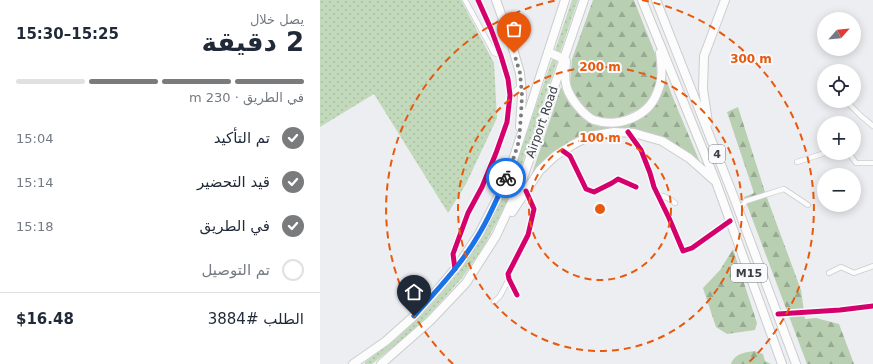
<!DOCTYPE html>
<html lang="ar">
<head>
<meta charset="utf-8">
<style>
	:root { --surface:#fff; --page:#f6f6f7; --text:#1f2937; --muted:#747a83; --line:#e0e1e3; --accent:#7a7b7d }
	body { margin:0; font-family:"DejaVu Sans","Noto Naskh Arabic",sans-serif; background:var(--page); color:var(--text); direction:rtl; height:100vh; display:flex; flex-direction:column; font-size:15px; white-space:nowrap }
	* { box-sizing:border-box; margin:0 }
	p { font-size:13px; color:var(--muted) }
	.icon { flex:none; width:22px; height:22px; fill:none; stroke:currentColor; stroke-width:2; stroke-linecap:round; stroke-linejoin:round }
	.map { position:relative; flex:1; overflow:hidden; direction:ltr }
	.sheet { display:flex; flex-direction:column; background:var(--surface); width:320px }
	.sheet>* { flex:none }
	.needle { width:26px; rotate:63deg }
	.buttons { position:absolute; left:497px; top:12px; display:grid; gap:8px }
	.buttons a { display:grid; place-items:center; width:44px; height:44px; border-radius:50%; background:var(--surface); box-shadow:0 2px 10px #0003; font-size:20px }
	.pin { position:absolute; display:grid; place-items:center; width:34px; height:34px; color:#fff; margin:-41px -17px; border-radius:50% 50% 50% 0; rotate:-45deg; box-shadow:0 0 4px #0007 }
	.pin .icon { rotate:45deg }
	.courier { position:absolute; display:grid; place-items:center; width:40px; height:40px; margin:-20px; border:3px solid #1a73e8; border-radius:50%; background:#fff; color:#222; box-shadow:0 1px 5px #0007 }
	.headline em { font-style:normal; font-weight:700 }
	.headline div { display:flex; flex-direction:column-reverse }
	.headline { display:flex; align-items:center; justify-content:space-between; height:68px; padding:0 16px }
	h1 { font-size:26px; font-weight:700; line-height:30px }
	.bar { display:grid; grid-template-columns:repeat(4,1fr); gap:6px 4px; align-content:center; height:48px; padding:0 16px }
	.bar i { height:5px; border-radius:3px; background:var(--line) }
	.bar .current { background:var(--accent) }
	.bar p { grid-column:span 4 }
	.line { display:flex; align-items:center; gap:10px; padding:0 16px; border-top:1px solid var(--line) }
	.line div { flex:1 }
	ol { padding:0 16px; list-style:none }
	li { display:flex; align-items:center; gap:12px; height:44px }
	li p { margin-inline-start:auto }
	li .icon { padding:4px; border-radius:50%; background:var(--accent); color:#fff; stroke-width:4 }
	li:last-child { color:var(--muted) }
	li i { width:22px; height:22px; border:2px solid var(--line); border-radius:50% }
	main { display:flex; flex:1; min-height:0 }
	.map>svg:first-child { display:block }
	.grass { fill:url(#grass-dots) }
	.forest { fill:url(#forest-firs) }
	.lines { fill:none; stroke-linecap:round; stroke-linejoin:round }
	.street-casing { stroke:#cbccce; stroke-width:6 }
	.highway-casing { stroke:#cbccce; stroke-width:10 }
	.street { stroke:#fcfcfd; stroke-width:4.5 }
	.highway { stroke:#fcfcfd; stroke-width:8 }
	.cycleway-casing { stroke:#f9fafe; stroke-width:8 }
	.cycleway { stroke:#d6006c; stroke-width:5 }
	.done { stroke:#7a7b7d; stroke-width:4; stroke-dasharray:0 7.2 }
	.route { stroke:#1a73e8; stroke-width:5 }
	.ring { fill:none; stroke:#e8590c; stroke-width:2; stroke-dasharray:7 5 }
	.labels { text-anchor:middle; stroke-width:4; stroke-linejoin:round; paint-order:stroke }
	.shield { fill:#f9fafe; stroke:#757678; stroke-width:1 }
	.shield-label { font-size:11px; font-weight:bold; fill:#3c3d3f }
	.street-label { font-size:12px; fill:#3c3d3f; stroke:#f9fafe }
	.centre { fill:#e8590c; stroke:#f9fafe; stroke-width:2 }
	.ring-label { font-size:12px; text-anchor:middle; font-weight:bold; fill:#e8590c; stroke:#f9fafe; stroke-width:4; stroke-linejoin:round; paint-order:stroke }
</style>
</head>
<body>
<main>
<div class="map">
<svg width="553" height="364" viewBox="0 0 553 364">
	<defs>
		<pattern id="grass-dots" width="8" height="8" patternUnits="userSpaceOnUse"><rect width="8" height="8" fill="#c2dabb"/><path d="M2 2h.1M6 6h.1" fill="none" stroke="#a8bca2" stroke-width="1.8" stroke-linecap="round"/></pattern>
		<pattern id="forest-firs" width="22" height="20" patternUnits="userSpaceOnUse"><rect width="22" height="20" fill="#b8d0b1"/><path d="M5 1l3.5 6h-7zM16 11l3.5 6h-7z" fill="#97aa91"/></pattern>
	</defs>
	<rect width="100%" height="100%" fill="#edeef1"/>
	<path class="grass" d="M0,0h141l33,63 3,55 -31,66 -18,29 -74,-119 -54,33z
		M252,0h6l-18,53h-1l-3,-1 -1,-2z
		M234,59l2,1 1,2 -45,131 -29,55 -21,30 -21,24 -26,27 -43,35h-7v-2l32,-24 30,-29 28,-32 21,-30 19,-33 17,-40 40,-114z"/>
	<path class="forest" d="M273,0h41l22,56 1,18 -1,11 -4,8 -5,9 -8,7 -20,9 -11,1 -10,-2 -10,-5 -9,-9 -5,-9 -4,-11 2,-24z
		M345,76l8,22 29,69 -12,-12 -18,-12 -17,-9 -20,-4h-29l-59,29 -15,15 29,-87c6,14 15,28 29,36 17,10 49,0 62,-14 9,-9 11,-21 13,-33z
		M418,107l28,88 35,95 4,29 11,-1 23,6 15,40h-47l-63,-167 10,-4 -27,-81z
		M413,249l24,74 -2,7 -28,4 -11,-7 -13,-39 17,-18z
		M435,351l8,3 2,7 6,3h-40c4,-11 15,-12 24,-13z"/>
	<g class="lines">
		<defs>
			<path id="street" d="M145,0l29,53 6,2
				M190,95l11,-9
				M526,101l15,15 12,10
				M308,132l13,18 9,23 4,14 15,31 14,33 9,-3 38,-27
				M243,151l7,5 16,33 8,3 18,-9 6,-4 18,8
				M529,153l7,10h17
				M477,162l28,-9
				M338,195c7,1 11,3 17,8
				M419,210l7,-9 38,-12 24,16
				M135,268l-2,-14 15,-41 14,-26 14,-34 11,-31 3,-27 -2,-16 -7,-23 -10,-27 -13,-29
				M509,273l12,-6 13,6 19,-7
				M197,295l-8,-16 -1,-5 20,-39 6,-26 -8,-18
				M174,302l6,-6 9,-17
				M458,314l62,-4 33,-4"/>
			<path id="highway" d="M176,0l15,42 9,31 2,22 -2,32
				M322,0l74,182 66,182
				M336,0l77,195 63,169
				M228,52l16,7
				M246,61c-1,9 -2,18 1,27 3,10 17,28 27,32 24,8 54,-3 63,-27 6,-13 5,-26 3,-40
				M388,123l-5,-34 1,-33 21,-56
				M192,212l28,-42 15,-14 19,-12 16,-8 24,-4 20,1 28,8 27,17 26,23
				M33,364l33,-23 28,-25 25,-28 20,-24 20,-30 21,-41 12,-30 53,-163
				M61,364l49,-43 36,-38 30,-47 27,-58 61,-178"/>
		</defs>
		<use href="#street" class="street-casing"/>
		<use href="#highway" class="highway-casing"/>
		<use href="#street" class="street"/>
		<use href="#highway" class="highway"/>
		<defs>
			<path id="cycleway" d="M308,132l13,18 9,23 4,14 15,31 14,33 9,-3 38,-27
				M243,151l7,5 16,33 8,3 18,-9 6,-4 18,8
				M135,269l-2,-15 15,-41 14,-26 14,-34 11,-31 3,-27 -2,-16 -7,-23 -10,-27 -13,-29
				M197,295l-8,-16 -1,-5 20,-39 6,-26 -8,-18
				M458,314l62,-4 33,-4"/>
		</defs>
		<use href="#cycleway" class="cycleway-casing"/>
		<use href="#cycleway" class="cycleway"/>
	</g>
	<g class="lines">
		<path class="done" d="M186,178l6,-15 7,-22 2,-26 1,-20 -2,-22 -6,-20"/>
		<path class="route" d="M94,316c23,-26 48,-52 65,-82 11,-18 19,-37 27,-56"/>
	</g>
	<g class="ring">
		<circle cx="280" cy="209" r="71"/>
		<circle cx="280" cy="209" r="142"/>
		<path d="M133 364A213 213 0 0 1 238 0M322 0A213 213 0 0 1 427 364"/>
	</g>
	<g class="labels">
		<g class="shield">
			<rect x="389" y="145" width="16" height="18" rx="3"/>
			<rect x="411" y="264" width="36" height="18" rx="3"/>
		</g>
		<g class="shield-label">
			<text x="397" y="158">4</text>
			<text x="429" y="277">M15</text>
		</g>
		<g class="street-label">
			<text transform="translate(222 122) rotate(-71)" y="4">Airport Road</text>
		</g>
	</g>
	<circle cx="280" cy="209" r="6" class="centre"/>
	<g class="ring-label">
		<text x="431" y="63">300 m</text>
		<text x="280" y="71">200 m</text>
		<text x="280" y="142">100 m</text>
	</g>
</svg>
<div class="buttons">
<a><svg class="needle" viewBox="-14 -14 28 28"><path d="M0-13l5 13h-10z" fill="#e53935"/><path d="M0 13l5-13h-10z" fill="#747a83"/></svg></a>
<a><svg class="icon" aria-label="locate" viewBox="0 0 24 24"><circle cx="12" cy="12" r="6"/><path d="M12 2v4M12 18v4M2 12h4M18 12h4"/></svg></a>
<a>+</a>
<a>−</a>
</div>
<div class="pin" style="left:194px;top:53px;background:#ea580c"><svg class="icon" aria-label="bag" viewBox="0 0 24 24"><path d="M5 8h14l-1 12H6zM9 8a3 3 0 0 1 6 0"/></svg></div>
<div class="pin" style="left:94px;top:316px;background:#1f2937"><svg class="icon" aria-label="home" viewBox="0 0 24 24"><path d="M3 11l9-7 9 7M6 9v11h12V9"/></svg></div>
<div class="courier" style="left:186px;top:178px"><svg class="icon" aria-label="bike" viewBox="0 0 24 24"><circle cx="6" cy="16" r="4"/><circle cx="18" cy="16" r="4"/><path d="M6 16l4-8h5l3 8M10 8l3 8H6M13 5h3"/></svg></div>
</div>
<section class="sheet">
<div class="headline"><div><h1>2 دقيقة</h1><p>يصل خلال</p></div><em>15:25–15:30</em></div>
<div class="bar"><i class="current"></i><i class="current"></i><i class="current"></i><i></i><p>في الطريق · 230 m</p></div>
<ol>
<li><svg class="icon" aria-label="check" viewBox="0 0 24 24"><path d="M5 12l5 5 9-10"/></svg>تم التأكيد<p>15:04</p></li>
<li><svg class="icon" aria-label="check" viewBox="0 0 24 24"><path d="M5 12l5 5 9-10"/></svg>قيد التحضير<p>15:14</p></li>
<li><svg class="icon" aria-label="check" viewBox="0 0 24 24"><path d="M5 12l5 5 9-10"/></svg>في الطريق<p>15:18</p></li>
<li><i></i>تم التوصيل</li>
</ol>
<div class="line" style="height:52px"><div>الطلب #3884</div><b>$16.48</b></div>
</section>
</main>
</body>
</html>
